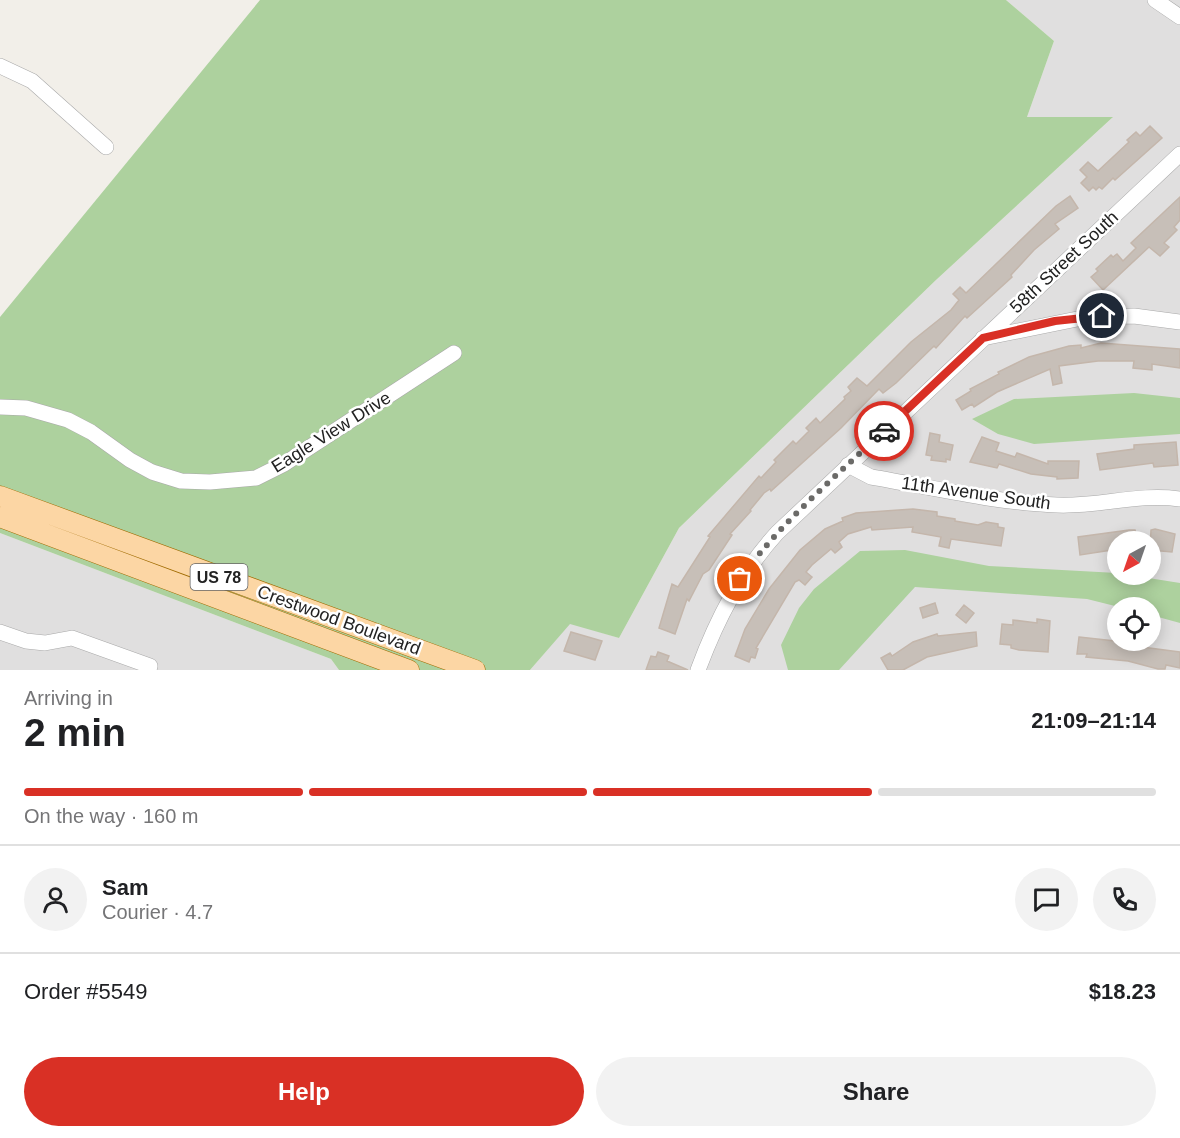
<!DOCTYPE html>
<html lang="en">
<head>
<meta charset="utf-8">
<style>
	:root { --surface:#fff; --page:#f2f2f2; --text:#202124; --muted:#757577; --line:#e0e0e0; --accent:#d93025 }
	body { margin:0; font-family:Arial,sans-serif; background:var(--page); color:var(--text); height:100vh; display:flex; flex-direction:column; font-size:22px; white-space:nowrap }
	* { box-sizing:border-box; margin:0 }
	p { font-size:20px; color:var(--muted) }
	.icon { flex:none; width:33px; height:33px; fill:none; stroke:currentColor; stroke-width:2; stroke-linecap:round; stroke-linejoin:round }
	.map { position:relative; height:670px; overflow:hidden }
	.sheet { display:flex; flex-direction:column; background:var(--surface); flex:1 }
	.sheet>* { flex:none }
	.needle { width:39px; rotate:220deg }
	.tools { position:absolute; left:1107px; top:531px; display:grid; gap:12px }
	.tools a { display:grid; place-items:center; width:54px; height:54px; border-radius:50%; background:var(--surface); box-shadow:0 3px 15px #0003; font-size:30px }
	.pin { position:absolute; display:grid; place-items:center; width:51px; height:51px; color:#fff; margin:-26px; border:3px solid #fff; border-radius:50%; box-shadow:0 2px 6px #0007 }
	.courier { position:absolute; display:grid; place-items:center; width:60px; height:60px; margin:-30px; border:4px solid #d93025; border-radius:50%; background:#fff; color:#222; box-shadow:0 2px 8px #0007 }
	.overview em { font-style:normal; font-weight:800 }
	.overview div { display:flex; flex-direction:column-reverse }
	.overview { display:flex; align-items:center; justify-content:space-between; height:102px; padding:0 24px }
	h1 { font-size:39px; font-weight:800; line-height:45px }
	.bar { display:grid; grid-template-columns:repeat(4,1fr); gap:9px 6px; align-content:center; height:72px; padding:0 24px }
	.bar i { height:8px; border-radius:4px; background:var(--line) }
	.bar .on { background:var(--accent) }
	.bar p { grid-column:span 4 }
	.line { display:flex; align-items:center; gap:15px; padding:0 24px; border-top:2px solid var(--line) }
	.line div { flex:1 }
	.round { display:grid; place-items:center; flex:none; width:63px; height:63px; border-radius:32px; background:var(--page) }
	.cta { display:flex; gap:12px; margin-top:auto; padding:12px 24px }
	.cta a { flex:1; height:69px; border-radius:36px; background:var(--accent); color:#fff; font-size:24px; font-weight:800; line-height:69px; text-align:center }
	.cta a+a { background:var(--page); color:var(--text) }
	.map>svg:first-child { display:block }
	.residential { fill:#e0dfdf; fill-rule:evenodd }
	.forest { fill:#add19e }
	.building { fill:#c7bfb8; stroke:#c4b6ab; stroke-width:1.5 }
	.lines { fill:none; stroke-linecap:round; stroke-linejoin:round }
	.minor-casing { stroke:#a9a9a9; stroke-width:16 }
	.major-casing { stroke:#a06b00; stroke-width:21 }
	.minor { stroke:#fff; stroke-width:15 }
	.major { stroke:#fcd6a4; stroke-width:20 }
	.done { stroke:#6b6a68; stroke-width:6; stroke-dasharray:0 10.8 }
	.route { stroke:#d93025; stroke-width:8 }
	.labels { text-anchor:middle; stroke-width:5; stroke-linejoin:round; paint-order:stroke }
	.shield { fill:#fff; stroke:#646464; stroke-width:1.5 }
	.shield-label { font-size:16px; font-weight:bold; fill:#222 }
	.street-label { font-size:18px; fill:#222; stroke:#fff }
</style>
</head>
<body>
<div class="map">
<svg width="1180" height="670" viewBox="0 0 1180 670">
	<rect width="100%" height="100%" fill="#f2efe9"/>
	<path class="residential" d="M1006,0h174v670h-650l40,-47 49,15 60,-110 257,-248 176,-162 -85,-1 27,-76zM1118,542h32v32h-32zM1118,608h32v32h-32z
		M0,533l331,126 8,11h-339z"/>
	<path class="forest" d="M260,0h746l48,41 -27,76h86l-177,163 -257,248 -60,110 -49,-14 -40,46h-191l-8,-11 -331,-126v-216z
		M1134,393l46,5v36l-146,10 -36,-10 -26,-15 42,-20z
		M905,550l84,16 128,7 63,10v40l-29,-8 -1,-7 -31,-1 -32,-8 -172,-12 -76,83h-51l-7,-25 18,-37 15,-19 46,-38z"/>
	<path class="building" d="M1150,126l12,12 -47,42 -2,-2 -11,11 -3,-2 -3,3 -3,-3 -4,4 -8,-8 6,-6 -7,-7 8,-8 10,9 31,-29 -2,-2 9,-8 4,4z
		M1070,196l8,12 -23,16 4,5 -25,21 -23,25 1,2 -45,41 -2,-2 -19,21 -10,11 -2,-2 -38,37 -13,10 -4,-4 -38,39 -70,63 -1,-2 -6,4 -14,17 1,1 -21,23 2,1 -23,35 -6,4 -14,27 -2,-2 -12,35 -16,-6 13,-44 6,3 32,-50 -2,-1 51,-60 2,2 15,-16 -2,-2 19,-19 3,3 13,-13 -3,-3 10,-10 4,5 25,-24 -1,-2 7,-6 -3,-4 9,-9 10,8 44,-44 40,-32 8,-10 -6,-6 7,-7 6,6 90,-87z
		M1180,197v23l-6,7 3,3 -13,13 5,4 -9,9 -11,-9 -46,43 -12,-13 7,-6 -2,-2 15,-14 2,2 4,-3 6,7 13,-13 -5,-5z
		M1101,343l79,6v19l-28,-4v6l-19,-2 1,-7h-36l-39,5 3,17 -9,2 -3,-16 -53,23 -23,15 -2,-3 -10,6 -6,-10 15,-9 -1,-2 29,-15 -1,-2 31,-15 40,-11 12,-1v3z
		M930,433l10,2 -1,7 14,3 -3,15 -4,-1v3l-15,-2 1,-4 -6,-1z
		M982,437l17,6 -3,8 19,6 2,-4 31,11v-3h31l-1,17 -21,1v-2l-26,-3 -32,-10 -2,4 -27,-6z
		M1176,442l2,23 -24,2 -1,-4 -53,7 -3,-16 37,-5v-4z
		M913,509l24,3v4l18,3v2l23,4 8,-3 12,2v3l6,1 -3,18 -50,-7 -2,9 -10,-2 2,-9 -29,-5 1,-5 -41,3 -1,-3 -23,7 -9,8 3,5 -7,6 -4,-4 -19,16 -6,7 6,5 -7,8 -6,-5 -4,2 -39,66 2,1 -3,9 -4,-1 -2,5 -14,-6 10,-27 24,-40 31,-39 25,-21 18,-8 -1,-3 14,-5z
		M1155,529l20,5 -3,18 -22,-2 1,-20z
		M1129,530h6l3,12h-20v7l-38,6 -2,-18z
		M935,603l3,10 -15,5 -3,-10z
		M964,605l10,8 -8,10 -10,-8z
		M1037,619l13,2 -2,31 -29,-2 -8,-2v-3l-11,-1 2,-20 11,1v-5l24,3z
		M571,632l31,9 -7,19 -31,-9z
		M976,632l1,14 -50,11 -24,13h-15l-7,-12 9,-5 2,3 21,-14 24,-8 1,2z
		M1079,637l63,7v3l38,5v16l-14,-3 -1,4h-7l-30,-8 -42,-4 1,-3h-10z
		M658,652l11,4 -2,5 21,9h-42l5,-14 5,1z"/>
	<g class="lines">
		<defs>
			<path id="minor" d="M1155,0l25,17
				M0,66l32,15 74,66
				M983,338l104,-21 47,-1 46,6
				M0,407l26,1 42,12 23,12 39,28 22,12 29,9 29,1 46,-4 28,-14 170,-111
				M848,465l23,12c60,10 125,26 186,28 41,2 81,-12 123,-6
				M0,632l26,9 19,2 27,-5 78,28 -1,4
				M698,670c19,-51 42,-96 79,-137l403,-379"/>
			<path id="major" d="M0,496l475,174
				M0,517l409,153"/>
		</defs>
		<use href="#minor" class="minor-casing"/>
		<use href="#major" class="major-casing"/>
		<use href="#minor" class="minor"/>
		<use href="#major" class="major"/>
	</g>
	<g class="lines">
		<path class="done" d="M740,579c40,-56 94,-101 144,-148"/>
		<path class="route" d="M884,431l99,-93 72,-17 47,-5"/>
	</g>
	<g class="labels">
		<rect class="shield" x="190.5" y="564" width="57" height="26" rx="4.5"/>
		<g class="shield-label">
			<text x="219" y="583">US 78</text>
		</g>
		<g class="street-label">
			<text transform="translate(1064 262) rotate(-43)" y="6">58th Street South</text>
			<text transform="translate(331 432) rotate(-32)" y="6">Eagle View Drive</text>
			<text transform="translate(976 493) rotate(8)" y="6">11th Avenue South</text>
			<text transform="translate(339 620) rotate(20)" y="6">Crestwood Boulevard</text>
		</g>
	</g>
</svg>
<div class="tools">
<a><svg class="needle" viewBox="-14 -14 28 28"><path d="M0-13l5 13h-10z" fill="#e53935"/><path d="M0 13l5-13h-10z" fill="#757577"/></svg></a>
<a><svg class="icon" aria-label="locate" viewBox="0 0 24 24"><circle cx="12" cy="12" r="6"/><path d="M12 2v4M12 18v4M2 12h4M18 12h4"/></svg></a>
</div>
<div class="pin" style="left:740px;top:579px;background:#ea580c"><svg class="icon" aria-label="bag" viewBox="0 0 24 24"><path d="M5 8h14l-1 12H6zM9 8a3 3 0 0 1 6 0"/></svg></div>
<div class="pin" style="left:1102px;top:316px;background:#1f2937"><svg class="icon" aria-label="home" viewBox="0 0 24 24"><path d="M3 11l9-7 9 7M6 9v11h12V9"/></svg></div>
<div class="courier" style="left:884px;top:431px"><svg class="icon" aria-label="car" viewBox="0 0 24 24"><path d="M5 17H2v-5l4-1 3-4h7l3 4 3 1v5h-3M9 17h6M6 11h13"/><circle cx="7" cy="17" r="2"/><circle cx="17" cy="17" r="2"/></svg></div>
</div>
<section class="sheet">
<div class="overview"><div><h1>2 min</h1><p>Arriving in</p></div><em>21:09–21:14</em></div>
<div class="bar"><i class="on"></i><i class="on"></i><i class="on"></i><i></i><p>On the way · 160 m</p></div>
<div class="line" style="height:108px"><a class="round"><svg class="icon" aria-label="person" viewBox="0 0 24 24"><circle cx="12" cy="8" r="4"/><path d="M4 21q1-7 8-7t8 7"/></svg></a><div><b>Sam</b><p>Courier · 4.7</p></div><a class="round"><svg class="icon" aria-label="chat" viewBox="0 0 24 24"><path d="M4 5h16v11H9l-5 4z"/></svg></a><a class="round"><svg class="icon" aria-label="phone" viewBox="0 0 24 24"><path d="M5 4h4l2 5-3 2q2 4 5 5l2-3 5 2v4C11 20 4 13 5 4z"/></svg></a></div>
<div class="line" style="height:78px"><div>Order #5549</div><b>$18.23</b></div>
<div class="cta"><a>Help</a><a>Share</a></div>
</section>
</body>
</html>
